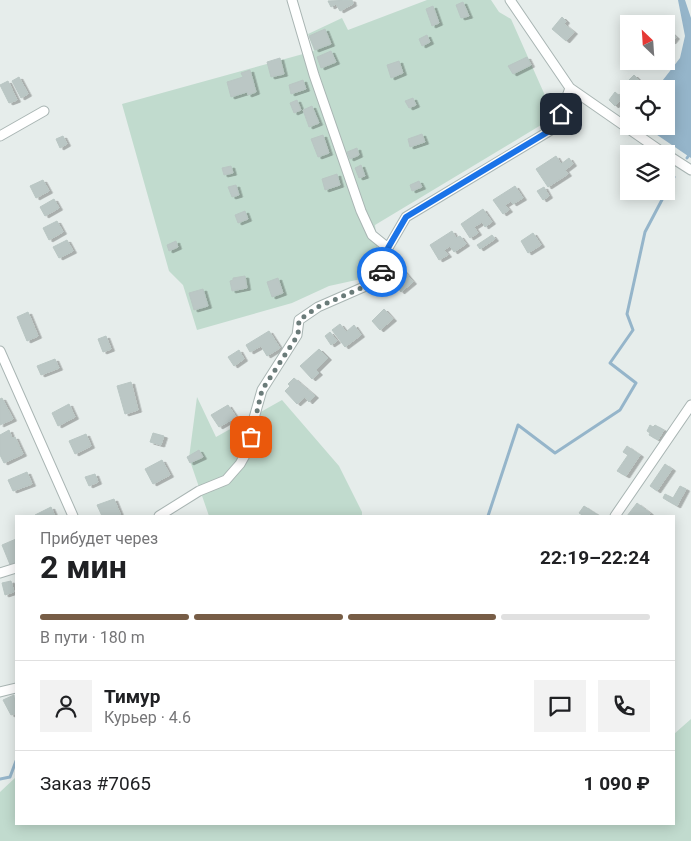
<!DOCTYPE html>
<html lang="ru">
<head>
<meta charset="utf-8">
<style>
	:root { --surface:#fff; --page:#f2f2f2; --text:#202124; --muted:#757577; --line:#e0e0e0; --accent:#775d46 }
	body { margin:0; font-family:Roboto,sans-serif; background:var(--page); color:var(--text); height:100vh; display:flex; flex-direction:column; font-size:19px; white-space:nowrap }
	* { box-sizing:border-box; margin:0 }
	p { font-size:16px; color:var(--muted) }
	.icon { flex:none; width:28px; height:28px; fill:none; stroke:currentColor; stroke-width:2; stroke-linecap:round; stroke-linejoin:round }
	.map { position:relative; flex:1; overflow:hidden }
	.details { position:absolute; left:15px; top:515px; width:660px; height:310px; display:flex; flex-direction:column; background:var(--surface); border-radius:0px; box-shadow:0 2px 12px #0003 }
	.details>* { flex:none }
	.needle { width:32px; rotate:335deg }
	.controls { position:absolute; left:620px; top:15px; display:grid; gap:10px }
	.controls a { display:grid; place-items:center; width:55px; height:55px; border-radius:0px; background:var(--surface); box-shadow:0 2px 12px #0003; font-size:25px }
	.pin { position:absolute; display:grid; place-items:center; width:42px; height:42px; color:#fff; margin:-21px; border-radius:10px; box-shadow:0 2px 8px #0006 }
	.courier { position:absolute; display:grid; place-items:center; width:50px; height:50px; margin:-25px; border:4px solid #1a73e8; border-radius:50%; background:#fff; color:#222; box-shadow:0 1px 6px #0007 }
	.head em { font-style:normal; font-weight:700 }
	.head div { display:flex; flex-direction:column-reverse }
	.head { display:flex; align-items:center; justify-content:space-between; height:85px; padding:0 25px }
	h1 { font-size:32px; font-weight:700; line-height:38px }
	.bar { display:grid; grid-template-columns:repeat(4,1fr); gap:8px 5px; align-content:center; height:60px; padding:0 25px }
	.bar i { height:6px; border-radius:4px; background:var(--line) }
	.bar .selected { background:var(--accent) }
	.bar p { grid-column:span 4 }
	.line { display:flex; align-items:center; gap:12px; padding:0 25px; border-top:1px solid var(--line) }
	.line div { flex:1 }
	.round { display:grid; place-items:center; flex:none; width:52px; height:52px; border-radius:0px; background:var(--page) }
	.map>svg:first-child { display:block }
	.green { fill:#c1dbce }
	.water { fill:#95b5ca }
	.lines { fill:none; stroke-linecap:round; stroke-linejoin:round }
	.stream { stroke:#95b5ca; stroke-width:3 }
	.building { fill:#bbc7c5; stroke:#b9c6c3; filter:url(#shadow) }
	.minor-casing { stroke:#a9b5b3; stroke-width:11 }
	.minor { stroke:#fff; stroke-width:9 }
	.done { stroke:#6a7b79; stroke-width:5; stroke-dasharray:0 9 }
	.route { stroke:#1a73e8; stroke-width:6 }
</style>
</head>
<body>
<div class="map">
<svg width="691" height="841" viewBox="0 0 691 841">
	<defs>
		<filter id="shadow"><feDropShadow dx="3.5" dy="2" stdDeviation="0" flood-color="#0004"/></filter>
	</defs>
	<rect width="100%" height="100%" fill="#e6edeb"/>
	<path class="green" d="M427,0h64l8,12 12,7 36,81 -1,22 -171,103 5,47 -10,5 -41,9 -37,17 -95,27 -14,-45 -14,-14 -47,-167 192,-53 -6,-17 34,-16 6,12z
		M197,397l19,40 66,-37 57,66 23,46v4h-153l-20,-58z
		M691,719v122h-691v-49l16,-15v47h658v-90z"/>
	<path class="water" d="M678,0h7l6,18v140l-47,-32h22v-37h-10l24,-31 5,-22z"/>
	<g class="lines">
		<path class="stream" d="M687,158l4,-6
			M488,516l30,-91 37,28 65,-43 16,-27 -26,-20 23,-33 -6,-16 18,-82 29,-55
			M0,779l10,-2 6,-16"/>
	</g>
	<path class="building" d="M352,0l1,4 -13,7 -4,-7 -5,3 -3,-6z
		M463,2l6,14 -8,2 -5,-13z
		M433,6l6,17 -7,3 -6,-17z
		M562,17l4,4 -2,3 10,8 -8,9 -14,-12z
		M325,29l6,15 -16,6 -6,-14z
		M668,30l8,7 -4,5 -6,-4z
		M427,35l3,7 -8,4 -3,-7z
		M331,51l5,11 -15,6 -4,-11z
		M527,57l4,8 -18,9 -5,-8z
		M280,58l4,16 -13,3 -4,-15z
		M399,61l4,12 -12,5 -4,-13z
		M250,70l6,22 -8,3 -1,-3 -16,5 -4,-15 16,-5 -2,-4z
		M634,75l9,9 -5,5 -9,-9z
		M19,77l9,17 -7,4 -9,-17z
		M303,80l3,9 -15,5 -2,-9z
		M8,81l9,19 -8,3 -9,-18z
		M615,92l7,6 -7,8 -6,-6z
		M413,98l3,7 -7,3 -4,-7z
		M297,100l4,10 -7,3 -4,-10z
		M312,106l7,17 -10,4 -6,-17z
		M422,134l3,8 -15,5 -2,-8z
		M323,135l6,18 -11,4 -7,-18z
		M63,136l4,8 -7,4 -4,-9z
		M357,148l2,7 -9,4 -3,-7z
		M556,156l5,8 8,-6 4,6 -8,6 3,4 -20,13 -12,-18z
		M361,165l4,11 -6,2 -4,-10z
		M231,166l2,7 -9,2 -2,-7z
		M337,174l3,11 -15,5 -3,-11z
		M43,180l6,11 -13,7 -6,-12z
		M419,181l3,6 -10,4 -2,-6z
		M236,185l3,10 -7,2 -4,-10z
		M515,186l8,12 -10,6 -2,-3 -6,4 4,5 -6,4 -10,-14z
		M544,187l5,9 -6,4 -6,-9z
		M54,199l5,9 -14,8 -5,-9z
		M483,209l9,13 -7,5 -3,-5 -8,5 4,6 -8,5 -9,-14z
		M245,211l3,8 -10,4 -3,-8z
		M57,221l6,11 -14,8 -6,-12z
		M452,231l4,7 4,-2 6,8 -12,8 -4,-6 -6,4 4,5 -9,5 -9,-15z
		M533,233l8,12 -13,8 -7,-12z
		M492,235l3,4 -15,10 -3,-4z
		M67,240l6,11 -14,7 -6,-11z
		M176,241l2,6 -9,4 -2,-6z
		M368,258l2,7 -9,2 -2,-7z
		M403,270l10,12 -12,10 -8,-10 3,-2 -2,-3z
		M245,276l2,12 -15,3 -2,-10 3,-1v-2z
		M278,278l5,15 -11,4 -5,-15z
		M203,289l5,17 -14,4 -5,-17z
		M384,309l9,10 -13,11 -8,-9z
		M28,312l10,24 -11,5 -10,-24z
		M340,324l6,8 8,-7 7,10 -16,12 -13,-17z
		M269,331l11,17 -13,8 -6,-10 -11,6 -4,-7z
		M330,332l7,9 -6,4 -6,-9z
		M106,336l5,13 -8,3 -5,-13z
		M319,349l9,9 -12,12 3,3 -7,6 -12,-13z
		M239,350l5,9 -10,7 -6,-9z
		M55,359l4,9 -18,7 -4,-9z
		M294,378l21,18 -6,6 -4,-5 -8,7 -12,-13 5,-5 -2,-2z
		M131,382l7,28 -13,4 -8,-28z
		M2,398l11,21 -13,6v-26z
		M69,404l6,13 -17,9 -6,-13z
		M228,405l8,12 -17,10 -8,-12z
		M650,425l3,2 2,-2 9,5 -6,10 -9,-5 1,-2 -3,-2z
		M9,430l3,8 3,-1 8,17 -19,9 -4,-8v-20z
		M153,433l11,3 -3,9 -11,-3z
		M86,434l5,12 -16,8 -6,-13z
		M627,446l13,9 -14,21 -9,-5 11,-16 -5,-3z
		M199,450l4,7 -13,6 -3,-6z
		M162,460l8,15 -17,9 -8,-15z
		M665,464l7,5 -15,22 -7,-5z
		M27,472l5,12 -19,7 -5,-11z
		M95,474l3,8 -9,4 -4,-9z
		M680,486l6,3 -9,17 -14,-8 2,-4 8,4z
		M114,499l7,17h-19l-5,-11z
		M637,503l13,10 -2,3h-21z
		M584,506l14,9v1h-14l-5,-3z
		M51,507l4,9h-20v-1z
		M16,539v25l-5,3 -9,-22z
		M11,581l3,11 -9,3 -3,-12z
		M14,695l2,18 -5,2 -8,-15z"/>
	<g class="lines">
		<defs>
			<path id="minor" d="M292,0l22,75 47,136 11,24 16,13
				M510,0l60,88 95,66
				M0,136l44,-25
				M666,154l25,16
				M0,351l73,165
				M159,516l40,-25 27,-11 14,-16 9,-16 3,-23 10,-35 35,-55 2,-15 19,-13 48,-21 16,-12 6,-26 18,-31 150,-90 14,-39
				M615,516l76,-111
				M0,573l16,-5
				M0,692l16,-4"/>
		</defs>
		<use href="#minor" class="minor-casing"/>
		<use href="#minor" class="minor"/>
	</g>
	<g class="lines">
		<path class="done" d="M251,437l11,-47 36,-55 1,-15 19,-13 48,-21 16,-14"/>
		<path class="route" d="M382,272l6,-24 18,-31 150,-90 5,-13"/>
	</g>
</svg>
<div class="controls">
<a><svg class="needle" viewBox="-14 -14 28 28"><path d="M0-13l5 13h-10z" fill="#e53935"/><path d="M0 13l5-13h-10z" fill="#757577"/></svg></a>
<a><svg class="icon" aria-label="locate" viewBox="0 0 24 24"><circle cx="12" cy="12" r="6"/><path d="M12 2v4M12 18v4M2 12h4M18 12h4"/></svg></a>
<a><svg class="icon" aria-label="layers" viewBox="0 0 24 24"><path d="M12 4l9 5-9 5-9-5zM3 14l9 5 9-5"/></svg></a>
</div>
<div class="pin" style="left:251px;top:437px;background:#ea580c"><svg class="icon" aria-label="bag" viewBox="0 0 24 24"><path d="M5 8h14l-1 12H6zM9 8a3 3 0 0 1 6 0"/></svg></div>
<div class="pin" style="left:561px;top:114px;background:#1f2937"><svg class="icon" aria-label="home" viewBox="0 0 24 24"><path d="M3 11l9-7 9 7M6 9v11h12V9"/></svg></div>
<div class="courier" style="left:382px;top:272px"><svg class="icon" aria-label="car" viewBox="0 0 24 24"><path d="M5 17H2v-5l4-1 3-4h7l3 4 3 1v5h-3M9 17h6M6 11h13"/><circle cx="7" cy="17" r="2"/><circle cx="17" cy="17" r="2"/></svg></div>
<section class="details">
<div class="head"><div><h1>2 мин</h1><p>Прибудет через</p></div><em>22:19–22:24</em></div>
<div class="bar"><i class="selected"></i><i class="selected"></i><i class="selected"></i><i></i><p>В пути · 180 m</p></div>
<div class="line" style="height:90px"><a class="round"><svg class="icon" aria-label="person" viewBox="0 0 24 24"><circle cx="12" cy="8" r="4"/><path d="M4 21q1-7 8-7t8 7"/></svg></a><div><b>Тимур</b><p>Курьер · 4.6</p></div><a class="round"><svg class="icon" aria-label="chat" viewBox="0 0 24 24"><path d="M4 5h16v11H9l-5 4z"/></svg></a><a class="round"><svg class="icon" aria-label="phone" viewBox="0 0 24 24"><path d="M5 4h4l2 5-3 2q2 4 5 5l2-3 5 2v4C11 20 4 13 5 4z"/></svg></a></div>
<div class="line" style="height:65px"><div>Заказ #7065</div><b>1 090 ₽</b></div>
</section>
</div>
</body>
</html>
